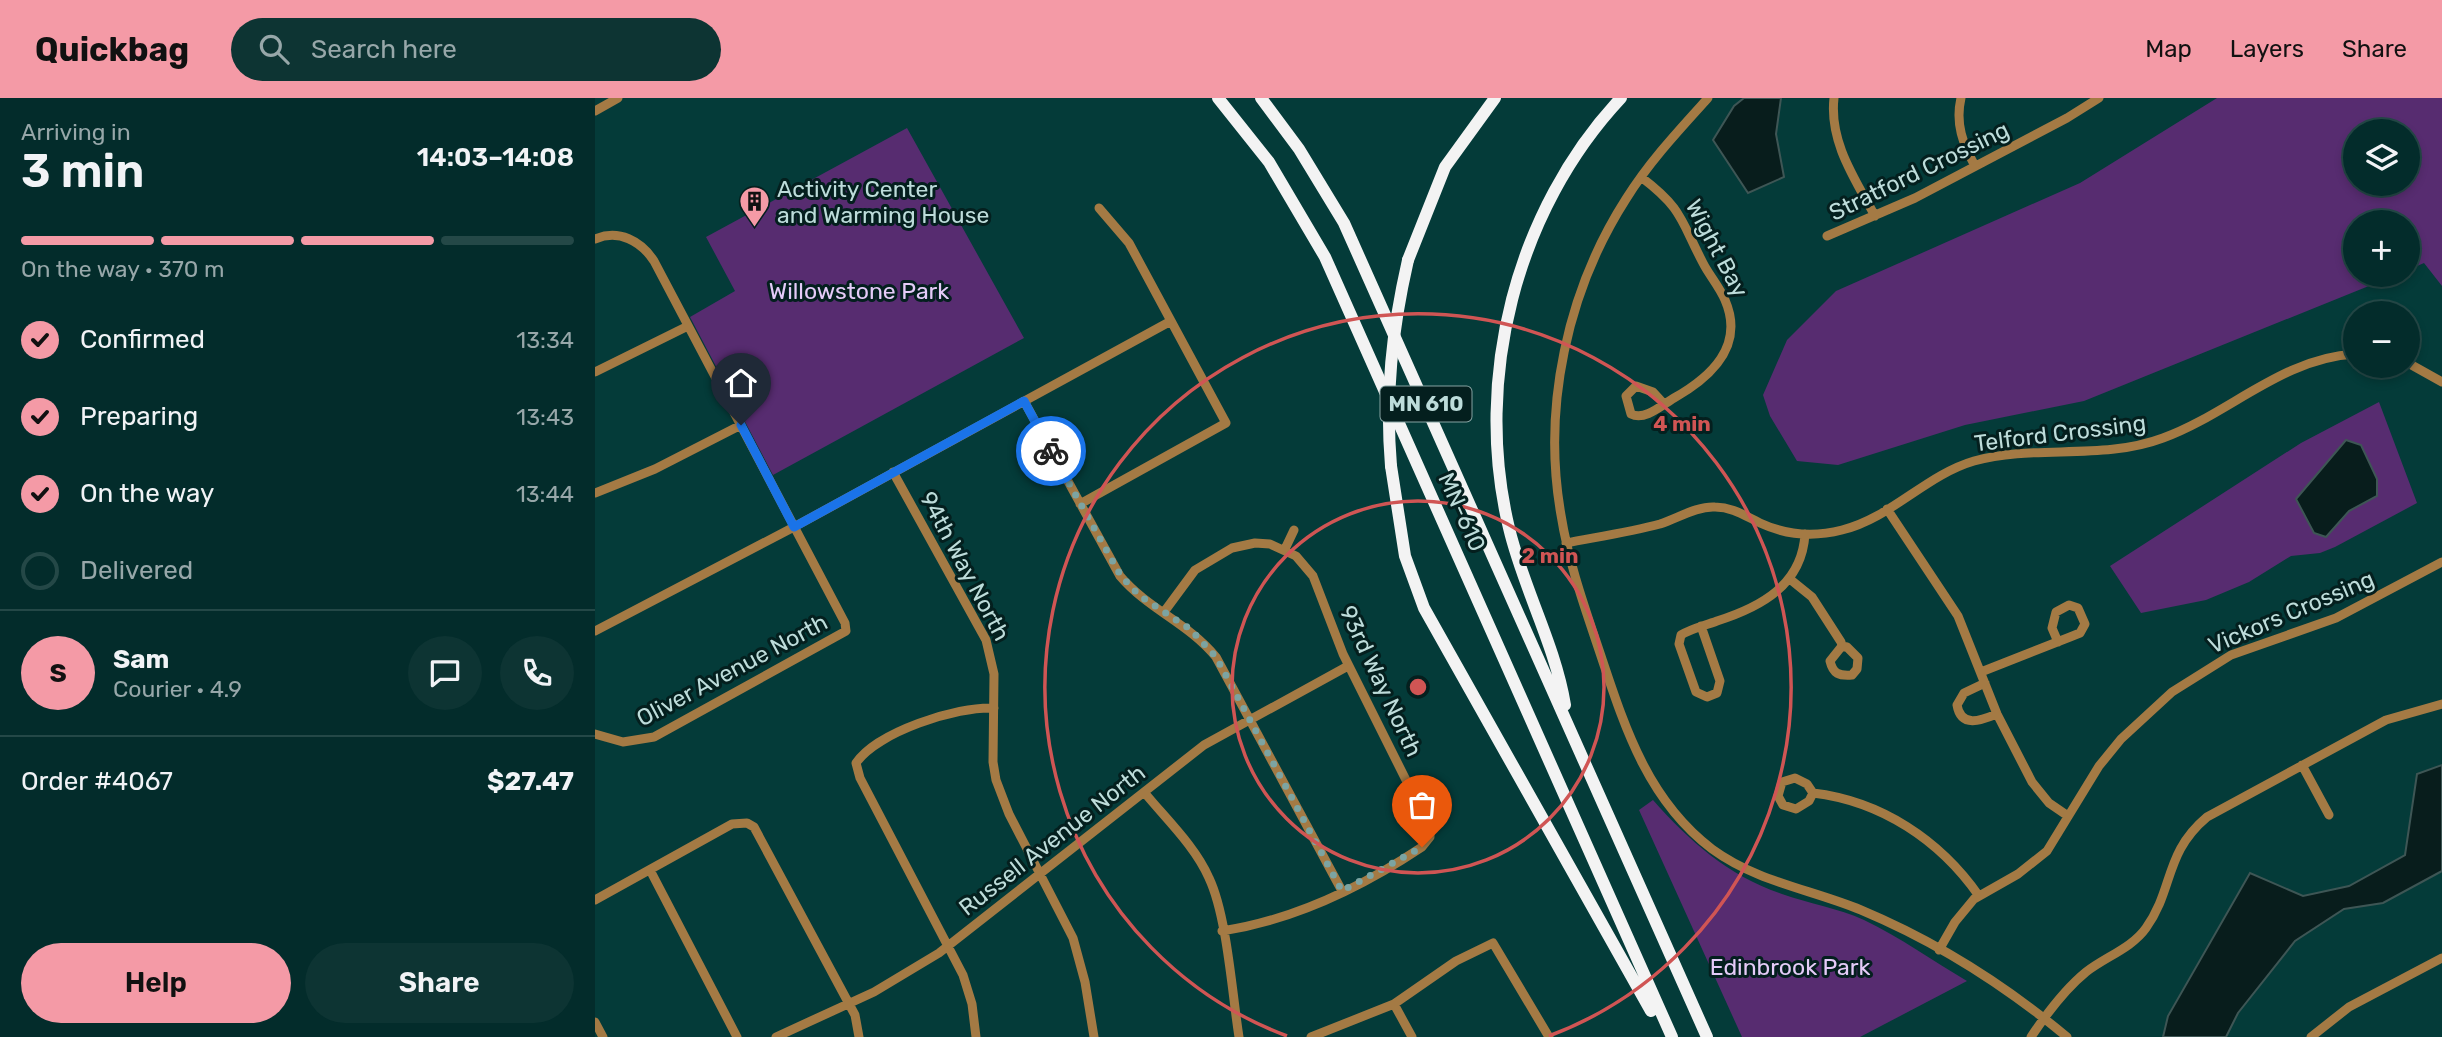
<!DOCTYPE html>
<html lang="en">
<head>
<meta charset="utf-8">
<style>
	:root { --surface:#032c2b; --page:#0d3433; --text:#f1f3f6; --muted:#97a7a9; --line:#244847; --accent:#f49aa6 }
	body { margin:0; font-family:Rubik,sans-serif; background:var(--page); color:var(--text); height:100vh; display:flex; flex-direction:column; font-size:26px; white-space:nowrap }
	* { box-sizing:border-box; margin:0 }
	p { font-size:23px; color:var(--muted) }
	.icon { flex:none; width:38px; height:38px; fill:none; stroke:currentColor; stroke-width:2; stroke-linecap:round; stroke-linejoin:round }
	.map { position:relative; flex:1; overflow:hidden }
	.side { display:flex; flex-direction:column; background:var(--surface); width:595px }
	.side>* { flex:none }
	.buttons { position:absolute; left:1748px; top:21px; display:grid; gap:14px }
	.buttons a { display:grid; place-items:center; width:77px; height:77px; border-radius:50%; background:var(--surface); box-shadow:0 4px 10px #0003,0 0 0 2px var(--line); font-size:35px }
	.pin { position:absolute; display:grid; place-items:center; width:60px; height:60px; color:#fff; margin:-72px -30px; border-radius:50% 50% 50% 0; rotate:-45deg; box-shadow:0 0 7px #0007 }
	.pin .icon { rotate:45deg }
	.courier { position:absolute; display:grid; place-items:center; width:70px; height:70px; margin:-35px; border:5px solid #1a73e8; border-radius:50%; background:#fff; color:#222; box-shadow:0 2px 9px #0007 }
	.overview em { font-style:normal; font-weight:600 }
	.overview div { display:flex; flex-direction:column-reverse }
	.overview { display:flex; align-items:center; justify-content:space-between; height:119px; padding:0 21px }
	h1 { font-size:46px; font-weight:600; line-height:52px }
	.bar { display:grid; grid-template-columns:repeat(4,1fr); gap:10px 7px; align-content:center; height:84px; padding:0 21px }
	.bar i { height:9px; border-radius:5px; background:var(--line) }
	.bar .current { background:var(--accent) }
	.bar p { grid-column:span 4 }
	.line { display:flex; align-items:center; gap:18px; padding:0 21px; border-top:2px solid var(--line) }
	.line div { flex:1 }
	.round { display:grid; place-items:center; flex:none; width:74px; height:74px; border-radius:37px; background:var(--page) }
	ol { padding:0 21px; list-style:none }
	li { display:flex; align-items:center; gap:21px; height:77px }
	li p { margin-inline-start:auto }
	li .icon { padding:7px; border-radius:50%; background:var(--accent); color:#111; stroke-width:4 }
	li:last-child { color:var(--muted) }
	li i { width:38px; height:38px; border:4px solid var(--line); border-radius:50% }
	.primary-button { display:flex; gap:14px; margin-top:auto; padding:14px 21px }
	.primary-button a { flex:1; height:80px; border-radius:42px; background:var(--accent); color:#111; font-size:28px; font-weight:600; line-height:80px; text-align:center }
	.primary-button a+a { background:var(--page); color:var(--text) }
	header { display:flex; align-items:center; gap:42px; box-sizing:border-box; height:98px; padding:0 35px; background:var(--accent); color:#111 }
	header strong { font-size:33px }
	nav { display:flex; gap:38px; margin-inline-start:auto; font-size:24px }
	.search { width:490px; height:63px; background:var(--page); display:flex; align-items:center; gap:18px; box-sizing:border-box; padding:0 24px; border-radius:38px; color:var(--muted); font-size:26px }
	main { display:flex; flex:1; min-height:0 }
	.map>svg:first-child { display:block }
	.green { fill:#572c70; fill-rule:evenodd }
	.water { fill:#081d1c; stroke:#3e5655; stroke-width:2 }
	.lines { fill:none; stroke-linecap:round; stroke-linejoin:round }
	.minor { stroke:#a47a44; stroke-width:9 }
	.highway { stroke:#f3f3f3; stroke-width:12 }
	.highway-bridge { stroke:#f3f3f3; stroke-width:12 }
	.done { stroke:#7ca4a2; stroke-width:7; stroke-dasharray:0 12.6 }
	.route { stroke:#1a73e8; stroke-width:9 }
	.ring { fill:none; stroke:#d05554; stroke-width:3.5 }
	.labels { text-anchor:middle; stroke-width:6; stroke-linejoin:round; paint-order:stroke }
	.shield { fill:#041f1e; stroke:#86a3a2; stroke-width:2 }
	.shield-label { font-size:21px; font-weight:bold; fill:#bddcda }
	.street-label { font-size:23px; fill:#bddcda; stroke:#041f1e }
	.poi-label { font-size:23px; fill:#bddcda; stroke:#041f1e; text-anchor:start }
	.park-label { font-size:23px; fill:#e5cbf8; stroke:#041f1e }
	.centre { fill:#d05554; stroke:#041f1e; stroke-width:3.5 }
	.ring-label { font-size:21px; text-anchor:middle; font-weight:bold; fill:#d05554; stroke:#041f1e; stroke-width:6; stroke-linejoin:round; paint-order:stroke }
</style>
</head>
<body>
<header>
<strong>Quickbag</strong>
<div class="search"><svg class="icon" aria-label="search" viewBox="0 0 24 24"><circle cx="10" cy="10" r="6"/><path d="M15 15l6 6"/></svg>Search here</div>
<nav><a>Map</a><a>Layers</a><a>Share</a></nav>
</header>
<main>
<section class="side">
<div class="overview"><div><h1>3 min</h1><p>Arriving in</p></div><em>14:03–14:08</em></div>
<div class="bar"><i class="current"></i><i class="current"></i><i class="current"></i><i></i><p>On the way · 370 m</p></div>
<ol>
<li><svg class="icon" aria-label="check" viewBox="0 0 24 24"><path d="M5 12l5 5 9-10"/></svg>Confirmed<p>13:34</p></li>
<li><svg class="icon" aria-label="check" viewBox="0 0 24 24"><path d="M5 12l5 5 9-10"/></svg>Preparing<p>13:43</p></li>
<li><svg class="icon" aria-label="check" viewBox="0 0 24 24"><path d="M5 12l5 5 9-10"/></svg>On the way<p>13:44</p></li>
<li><i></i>Delivered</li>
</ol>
<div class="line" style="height:126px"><b class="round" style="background:var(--accent);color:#111">S</b><div><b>Sam</b><p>Courier · 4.9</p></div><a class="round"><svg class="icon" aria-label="chat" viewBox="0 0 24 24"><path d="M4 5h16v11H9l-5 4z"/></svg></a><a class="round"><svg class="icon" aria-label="phone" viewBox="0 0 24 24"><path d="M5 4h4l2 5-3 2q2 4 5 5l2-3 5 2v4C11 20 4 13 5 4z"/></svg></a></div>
<div class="line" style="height:91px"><div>Order #4067</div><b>$27.47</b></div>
<div class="primary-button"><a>Help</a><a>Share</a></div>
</section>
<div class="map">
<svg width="1847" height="939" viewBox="0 0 1847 939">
	<rect width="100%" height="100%" fill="#043b39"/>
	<path class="green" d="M1622,0h225v188l-18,-23 -16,7v-48h-53v53h41l-312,126 -119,24 -127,40 -41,-4 -27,-45 -7,-21 24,-55 49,-49 244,-108zM1760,33h53v53h-53z
		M312,30l117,210 -251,137 -83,-158 45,-26 -29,-54z
		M1784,304l38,101 -82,44 -15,6 -29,3 -42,26 -43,18 -65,13 -31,-47 191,-123z
		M1058,702c37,42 76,76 129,94 28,10 56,14 82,26 36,17 69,41 103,61l-107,56h-118l-103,-227z"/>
	<path class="water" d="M1149,0h37l-5,36 8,43 -36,16 -35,-53 21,-34z
		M1751,342l15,5 16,34v17l-28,15 -23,26 -12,-4 -18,-34z
		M1847,667v106l-59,32 -39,6 -49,32 -57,72 -12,24h-63l5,-21 82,-143 53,23 46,-10 56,-31 12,-81z"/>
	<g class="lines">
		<path class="minor" d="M1113,0c-29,32 -59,64 -82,101 -59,92 -84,209 -65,316 8,50 25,96 41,144 24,72 47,142 110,190 45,33 98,40 149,61 74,31 145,76 206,127
			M1239,0c-5,44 21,81 41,118
			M1366,0c-6,26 2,46 14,68
			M0,13l23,-13
			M1046,79c42,32 39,42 62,86 6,12 16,23 22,37 20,46 -14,77 -51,98 -12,7 -29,23 -43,16l-5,-18 10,-10 17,6 11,12
			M1232,138l88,-38 152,-80 32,-20
			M0,141c24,-10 46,2 59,22l191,362 1,8 -192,106 -31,5 -28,-8
			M1813,265l34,19
			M0,274l93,-46
			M429,303l96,175c29,34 67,46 96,81l126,234
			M298,374l93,168 8,34 -1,88 3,18 13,34 64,124 12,44 9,55
			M0,395l60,-24 86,-44
			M485,406l146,-81 -97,-180 -30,-35
			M1292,411l71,107 39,98 35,68 17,21 19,13
			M971,445c31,-6 64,-11 94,-19 18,-6 37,-18 55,-17 18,0 30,9 45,16 26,12 55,14 82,7 49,-12 84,-55 132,-69 61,-17 128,0 189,-23 66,-24 119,-80 192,-84
			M690,451l9,-19
			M1196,482l21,17 29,45 1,4 -12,15c3,13 9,15 22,14l5,-6 1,-11 -11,-11 -5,-1
			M569,514l31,-42 37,-22 23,-5 15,1 26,12 17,20 30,78 87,174v9l-8,10c-60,40 -128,73 -200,84
			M1106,528l19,55 -3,12 -10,4 -11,-5 -17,-48 2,-9c12,-7 23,-9 36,-14 44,-14 85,-36 88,-87
			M0,533l199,-104 377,-206
			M1386,574l89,-35 10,-4 5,-9 -7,-16 -9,-3 -13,7 -4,16 6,14
			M1390,585l-21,10 -7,12c4,24 25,15 40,9
			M1707,667l27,50
			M549,694c22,27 51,54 65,86 18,38 23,115 30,159
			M1218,695l-4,8 -13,8 -13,-4 -5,-9 4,-14 13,-4 12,6 6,9c68,8 127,47 166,103
			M55,772l87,167
			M0,802l137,-76 15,-1 7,4 101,188 4,22
			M1344,852l16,-28 19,-23 44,-25 29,-23 52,-85 22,-27 51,-47 59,-37 105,-37 106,-56
			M799,906l18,33
			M0,924l8,15
			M181,939l98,-45 65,-39 265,-208 144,-79
			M381,939l-4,-33 -9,-29 -103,-197 -4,-15c21,-31 101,-57 138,-55
			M716,939l83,-33 62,-43 37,-18 56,94
			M1436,939c16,-24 33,-47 55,-65 19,-15 46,-24 60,-44 28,-39 18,-75 61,-111l179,-97 56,-16
			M1716,939l38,-30 93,-49"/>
		<path class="highway" d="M623,0l51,64 56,95 347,780
			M666,0l38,51 45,74 363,814
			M813,162l37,-93 50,-69
			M796,368l14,90 19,52 227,403
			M970,607c-10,-61 -42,-117 -56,-177 -36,-149 7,-318 112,-430"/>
		<path class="highway-bridge" d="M796,368c-6,-71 1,-136 17,-206"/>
	</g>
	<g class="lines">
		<path class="done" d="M456,353l70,125 19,20 50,33 26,28 126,234 80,-44"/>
		<path class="route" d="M146,327l53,102 230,-126 27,50"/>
	</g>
	<g class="ring">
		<circle cx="823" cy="589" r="186"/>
		<path d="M692 938A373 373 0 1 1 954 938"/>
	</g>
	<defs>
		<symbol id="building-pin" viewBox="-11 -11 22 30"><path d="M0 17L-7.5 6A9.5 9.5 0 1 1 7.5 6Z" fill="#f49aa6" stroke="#041f1e"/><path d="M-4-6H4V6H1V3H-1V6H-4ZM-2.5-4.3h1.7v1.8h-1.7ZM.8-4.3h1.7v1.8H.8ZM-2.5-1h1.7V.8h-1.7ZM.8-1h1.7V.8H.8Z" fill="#111"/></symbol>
	</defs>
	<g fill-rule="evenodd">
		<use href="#building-pin" x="142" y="86" width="35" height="47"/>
	</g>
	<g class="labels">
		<rect class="shield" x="785.5" y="288.5" width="91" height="35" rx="5"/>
		<g class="shield-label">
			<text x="831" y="313">MN 610</text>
		</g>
		<g class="street-label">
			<text transform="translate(1324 73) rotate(-26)" y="8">Stratford Crossing</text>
			<text transform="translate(1122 150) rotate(62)" y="8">Wight Bay</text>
			<text transform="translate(1465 335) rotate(-7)" y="8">Telford Crossing</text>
			<text transform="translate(867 414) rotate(66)" y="8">MN-610</text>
			<text transform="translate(370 468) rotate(62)" y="8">94th Way North</text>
			<text transform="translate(1696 514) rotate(-23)" y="8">Vickors Crossing</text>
			<text transform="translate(137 572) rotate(-28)" y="8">Oliver Avenue North</text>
			<text transform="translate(786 583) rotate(65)" y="8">93rd Way North</text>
			<text transform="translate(457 742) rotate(-38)" y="8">Russell Avenue North</text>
		</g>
		<g class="poi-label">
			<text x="182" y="99">Activity Center<tspan x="182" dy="26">and Warming House</tspan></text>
		</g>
		<g class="park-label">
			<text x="264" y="201">Willowstone Park</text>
			<text x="1195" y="877">Edinbrook Park</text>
		</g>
	</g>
	<circle cx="823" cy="589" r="10" class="centre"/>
	<g class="ring-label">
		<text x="1087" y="333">4 min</text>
		<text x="955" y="465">2 min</text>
	</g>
</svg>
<div class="buttons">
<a><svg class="icon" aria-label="layers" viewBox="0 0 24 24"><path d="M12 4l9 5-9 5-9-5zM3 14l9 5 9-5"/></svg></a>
<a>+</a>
<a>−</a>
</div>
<div class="pin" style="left:827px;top:749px;background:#ea580c"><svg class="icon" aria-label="bag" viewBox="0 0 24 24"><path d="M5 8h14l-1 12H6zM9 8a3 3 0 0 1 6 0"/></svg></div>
<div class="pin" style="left:146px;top:327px;background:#1f2937"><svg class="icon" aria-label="home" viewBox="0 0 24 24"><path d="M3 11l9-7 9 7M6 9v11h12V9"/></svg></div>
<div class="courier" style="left:456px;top:353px"><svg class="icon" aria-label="bike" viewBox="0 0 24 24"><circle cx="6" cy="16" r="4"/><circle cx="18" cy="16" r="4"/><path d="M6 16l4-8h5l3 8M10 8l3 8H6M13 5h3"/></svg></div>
</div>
</main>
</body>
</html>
